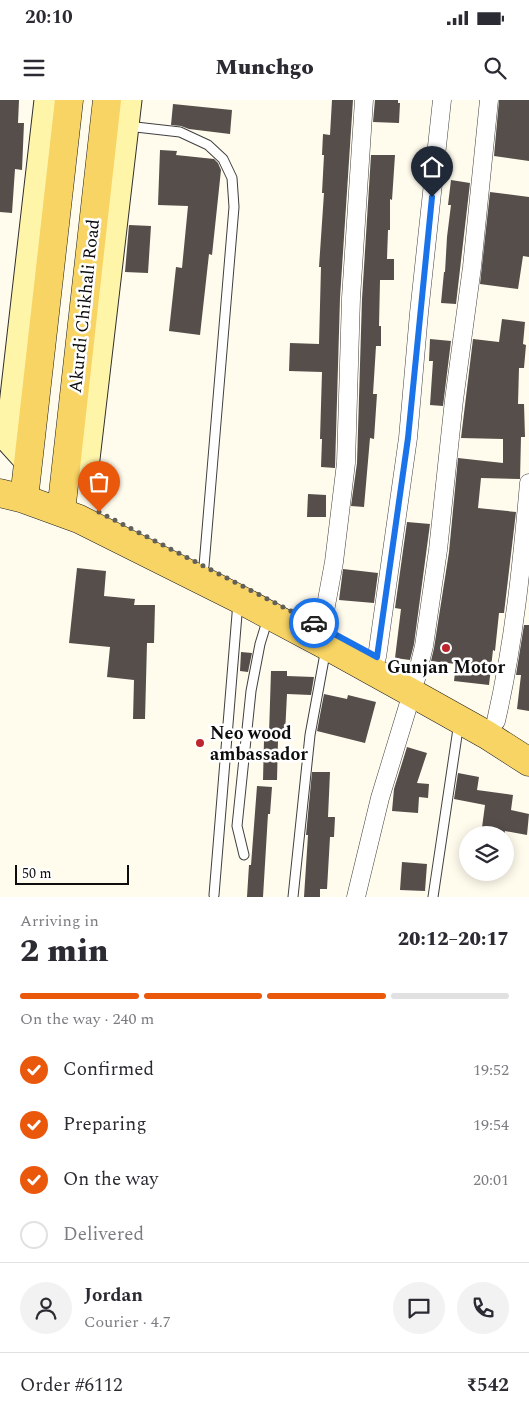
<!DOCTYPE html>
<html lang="en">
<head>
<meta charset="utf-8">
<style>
	:root { --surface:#fff; --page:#f2f2f3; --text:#2b2b33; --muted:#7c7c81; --line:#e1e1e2; --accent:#ea580c }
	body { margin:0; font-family:Spectral,serif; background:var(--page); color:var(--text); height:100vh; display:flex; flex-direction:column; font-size:19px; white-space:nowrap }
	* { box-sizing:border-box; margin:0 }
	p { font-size:16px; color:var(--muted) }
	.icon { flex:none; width:28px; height:28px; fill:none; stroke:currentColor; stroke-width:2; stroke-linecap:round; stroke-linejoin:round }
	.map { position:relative; height:797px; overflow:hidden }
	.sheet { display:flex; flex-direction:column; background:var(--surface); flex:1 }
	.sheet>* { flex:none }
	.controls { position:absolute; left:459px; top:726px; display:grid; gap:10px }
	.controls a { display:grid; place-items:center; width:55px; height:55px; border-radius:50%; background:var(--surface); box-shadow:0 2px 12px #0003; font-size:25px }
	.scale { position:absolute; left:15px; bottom:12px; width:114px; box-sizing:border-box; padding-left:5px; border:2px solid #0d0d0d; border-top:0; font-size:14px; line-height:18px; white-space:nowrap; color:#0d0d0d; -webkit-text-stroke:4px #fff; paint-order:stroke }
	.pin { position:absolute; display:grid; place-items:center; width:42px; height:42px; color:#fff; margin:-51px -21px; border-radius:50% 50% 50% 0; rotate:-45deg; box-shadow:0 0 5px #0007 }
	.pin .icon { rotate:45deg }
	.courier { position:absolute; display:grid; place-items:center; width:50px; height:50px; margin:-25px; border:4px solid #1a73e8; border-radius:50%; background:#fff; color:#222; box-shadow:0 1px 6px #0007 }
	.summary em { font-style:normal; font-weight:800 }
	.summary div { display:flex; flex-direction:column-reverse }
	.summary { display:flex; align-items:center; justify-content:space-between; height:85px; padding:0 20px }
	h1 { font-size:32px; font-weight:800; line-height:38px }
	.bar { display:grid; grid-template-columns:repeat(4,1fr); gap:8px 5px; align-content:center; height:60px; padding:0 20px }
	.bar i { height:6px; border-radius:4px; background:var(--line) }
	.bar .on { background:var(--accent) }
	.bar p { grid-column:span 4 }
	.line { display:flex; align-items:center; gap:12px; padding:0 20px; border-top:1px solid var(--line) }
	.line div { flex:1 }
	.round { display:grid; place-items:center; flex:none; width:52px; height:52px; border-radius:26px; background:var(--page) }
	ol { padding:0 20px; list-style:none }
	li { display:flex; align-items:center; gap:15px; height:55px }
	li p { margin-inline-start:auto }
	li .icon { padding:5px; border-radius:50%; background:var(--accent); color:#fff; stroke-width:4 }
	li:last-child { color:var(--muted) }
	li i { width:28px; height:28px; border:2px solid var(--line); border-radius:50% }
	.status { display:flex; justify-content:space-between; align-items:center; height:35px; padding:0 25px; background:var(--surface); direction:ltr }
	.status svg { height:14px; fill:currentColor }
	header { display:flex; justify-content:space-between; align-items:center; height:65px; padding:0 20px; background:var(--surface); font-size:22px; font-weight:800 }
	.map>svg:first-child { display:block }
	.building { fill:#564e4a }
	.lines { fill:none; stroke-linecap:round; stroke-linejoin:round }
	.lane-casing { stroke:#404040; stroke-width:11 }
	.street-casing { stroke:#404040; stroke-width:19 }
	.secondary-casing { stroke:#2f2f2f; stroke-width:27 }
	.primary-casing { stroke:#1e1e1e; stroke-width:29 }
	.lane { stroke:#fff; stroke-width:9 }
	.street { stroke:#fff; stroke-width:18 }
	.secondary { stroke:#fff5a9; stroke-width:25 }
	.primary { stroke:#f8d464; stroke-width:28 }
	.done { stroke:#62605b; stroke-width:5; stroke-dasharray:0 9 }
	.route { stroke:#1a73e8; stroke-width:6 }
	.poi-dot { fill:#bd262d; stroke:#fff; stroke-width:2 }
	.labels { text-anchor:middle; stroke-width:5; stroke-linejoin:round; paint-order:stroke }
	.street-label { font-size:18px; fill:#0d0d0d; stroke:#fff }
	.poi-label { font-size:18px; font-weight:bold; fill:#0d0d0d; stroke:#fff }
</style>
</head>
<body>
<div class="status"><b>20:10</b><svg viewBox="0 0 49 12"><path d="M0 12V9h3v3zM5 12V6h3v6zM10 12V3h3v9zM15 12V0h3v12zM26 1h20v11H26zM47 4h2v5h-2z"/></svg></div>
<header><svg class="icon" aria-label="menu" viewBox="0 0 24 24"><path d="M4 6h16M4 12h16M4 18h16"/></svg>Munchgo<svg class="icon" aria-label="search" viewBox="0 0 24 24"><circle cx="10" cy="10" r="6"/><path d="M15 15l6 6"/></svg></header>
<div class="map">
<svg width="529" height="797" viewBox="0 0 529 797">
	<rect width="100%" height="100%" fill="#fffbed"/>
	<path class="building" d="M0,0h19l-1,23h6l-2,47 -7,-1 -3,44 -12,-1z
		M332,0h21l-13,198 -5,170 -14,-1 1,-28h-2l2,-67 -33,-1 1,-28 29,1 2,-77h-2l5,-74h-2l2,-38h-2l1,-21 7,1z
		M375,0h23v3h2l-1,20 -26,-1z
		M499,0h30v61l-35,-5z
		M173,4l59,6 -2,24 -41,-5 -8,-3 -10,-1z
		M160,50l17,1 -1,4 38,4 4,4 3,7 -9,85 -3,-1 -9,81 -31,-4 7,-64 6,1 6,-62 -30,-1z
		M371,55h24l-3,45 -2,-1v31h-2l-1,29h7v21h-14l-1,46h2v20h-5l-3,48h4l-3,45 -4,-1 -6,69 -13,-1 6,-43 5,-164z
		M451,80l19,3 -14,121 -15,-1 3,-31h1l2,-35 4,-32h-3z
		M490,92l39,5v60l-6,-1 -5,33 -38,-5z
		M129,125l22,1 -3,47 -23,-1z
		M502,219l23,3 -2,22 3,1 -2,23h-5l-1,36h6l1,33h-4l-1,42 -39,-1 -3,30 38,4 -12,101h-5l-4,38 -2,-1 -4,35 -35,-4 2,-17 -25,-3 3,-13 15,-96 9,-94 45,5v-24l-42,-1 12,-99 26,3z
		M430,239l21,2 -8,65 -13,-1 3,-44h-4z
		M308,394l18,1v22h-19z
		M407,422l23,2 -16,120 -4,16 -15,-2 6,-49 -6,-1z
		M77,468l29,3 -2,25 31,3 -1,6h21l-1,38h-7l-2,76h-12l1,-39 -27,-3 3,-30 -41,-4z
		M343,469l35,4 -4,30 -35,-3z
		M524,525h5v86l-12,-2 4,-34h-5z
		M241,552l11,1 -4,19 -8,-1z
		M271,571h16v5l27,1 -3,18 -24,-1 -2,40h-16z
		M324,594l23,5 1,-4 28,7 -11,41 -48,-12z
		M264,640h14l-1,40h-14z
		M407,647l20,6 -10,30 12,1 -1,14 -9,-1 -1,16 -26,-2 2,-22z
		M312,672h18l-2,45h7l-1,20h-4l-3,52h-7v8h-16l4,-62h-2z
		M458,673l21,4 -2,13 36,5 -2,15 18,4 -2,21 -22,-4 -1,4h-23l4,-30 -31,-6z
		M257,686l15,1 -2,27h-2l-5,83h-16l2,-32h2z
		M402,762l25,2 -2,27 -25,-1z"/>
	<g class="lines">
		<defs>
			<path id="lane" d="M127,26l53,6 28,13 15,14 9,19 2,29 -30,359
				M244,755l-7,-29 14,-135 9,-47 8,-26
				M214,795l24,-293
				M293,797l17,-162 16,-87
				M433,797l26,-175"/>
			<path id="street" d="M322,527l12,-65 12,-99 5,-165 13,-198
				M377,557l31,-219 11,-125 23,-213
				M416,579l8,-33 14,-96 16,-150 18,-133 17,-167
				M496,621c18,-78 26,-158 33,-238
				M356,797l24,-99 32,-105"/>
			<path id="secondary" d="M28,362l-20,-22 39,-340
				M65,375l22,-16 42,-359"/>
			<path id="primary" d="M0,393l24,6 55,20 160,80 88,47 85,47 75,42 42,27
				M24,399l45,-399
				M61,412l46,-412"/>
		</defs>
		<use href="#lane" class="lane-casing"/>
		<use href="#street" class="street-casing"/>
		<use href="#secondary" class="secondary-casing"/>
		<use href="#primary" class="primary-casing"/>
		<use href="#lane" class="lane"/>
		<use href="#street" class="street"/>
		<use href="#secondary" class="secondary"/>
		<use href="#primary" class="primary"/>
	</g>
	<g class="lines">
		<path class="done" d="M99,412l215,111"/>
		<path class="route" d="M314,523l63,34 31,-219 24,-241"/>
	</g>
	<g class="poi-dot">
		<circle cx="446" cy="548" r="5"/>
		<circle cx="200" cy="643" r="5"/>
	</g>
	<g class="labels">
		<g class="street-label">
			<text transform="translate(84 206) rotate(-84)" y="6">Akurdi Chikhali Road</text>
		</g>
		<g class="poi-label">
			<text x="446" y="573">Gunjan Motor</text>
			<text x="210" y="639" text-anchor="start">Neo wood<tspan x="210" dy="21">ambassador</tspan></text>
		</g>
	</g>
</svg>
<div class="controls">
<a><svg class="icon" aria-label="layers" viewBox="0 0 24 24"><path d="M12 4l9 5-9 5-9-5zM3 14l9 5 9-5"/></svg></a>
</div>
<div class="scale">50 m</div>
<div class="pin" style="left:99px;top:412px;background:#ea580c"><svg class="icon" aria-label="bag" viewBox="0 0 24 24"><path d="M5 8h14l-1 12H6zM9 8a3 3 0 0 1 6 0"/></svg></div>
<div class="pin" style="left:432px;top:97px;background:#1f2937"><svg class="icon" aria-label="home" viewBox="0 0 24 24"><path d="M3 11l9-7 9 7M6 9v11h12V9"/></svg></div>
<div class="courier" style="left:314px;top:523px"><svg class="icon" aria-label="car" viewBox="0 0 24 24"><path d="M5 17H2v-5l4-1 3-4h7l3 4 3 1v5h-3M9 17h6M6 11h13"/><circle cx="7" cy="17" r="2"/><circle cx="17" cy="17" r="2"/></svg></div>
</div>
<section class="sheet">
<div class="summary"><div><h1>2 min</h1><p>Arriving in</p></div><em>20:12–20:17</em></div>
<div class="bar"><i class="on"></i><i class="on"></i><i class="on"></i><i></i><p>On the way · 240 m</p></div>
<ol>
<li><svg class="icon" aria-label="check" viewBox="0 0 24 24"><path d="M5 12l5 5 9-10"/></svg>Confirmed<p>19:52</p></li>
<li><svg class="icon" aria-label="check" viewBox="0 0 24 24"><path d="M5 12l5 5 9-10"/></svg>Preparing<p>19:54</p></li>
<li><svg class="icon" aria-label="check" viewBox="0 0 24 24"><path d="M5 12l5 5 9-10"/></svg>On the way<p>20:01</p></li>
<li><i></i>Delivered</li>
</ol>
<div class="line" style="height:90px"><a class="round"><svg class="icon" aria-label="person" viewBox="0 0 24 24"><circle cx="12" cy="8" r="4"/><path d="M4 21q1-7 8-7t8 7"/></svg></a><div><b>Jordan</b><p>Courier · 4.7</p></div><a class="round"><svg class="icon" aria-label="chat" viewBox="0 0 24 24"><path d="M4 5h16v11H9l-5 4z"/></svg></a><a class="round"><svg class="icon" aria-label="phone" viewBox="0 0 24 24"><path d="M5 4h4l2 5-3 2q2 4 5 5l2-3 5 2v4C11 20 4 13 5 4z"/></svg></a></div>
<div class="line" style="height:65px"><div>Order #6112</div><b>₹542</b></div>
</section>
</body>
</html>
